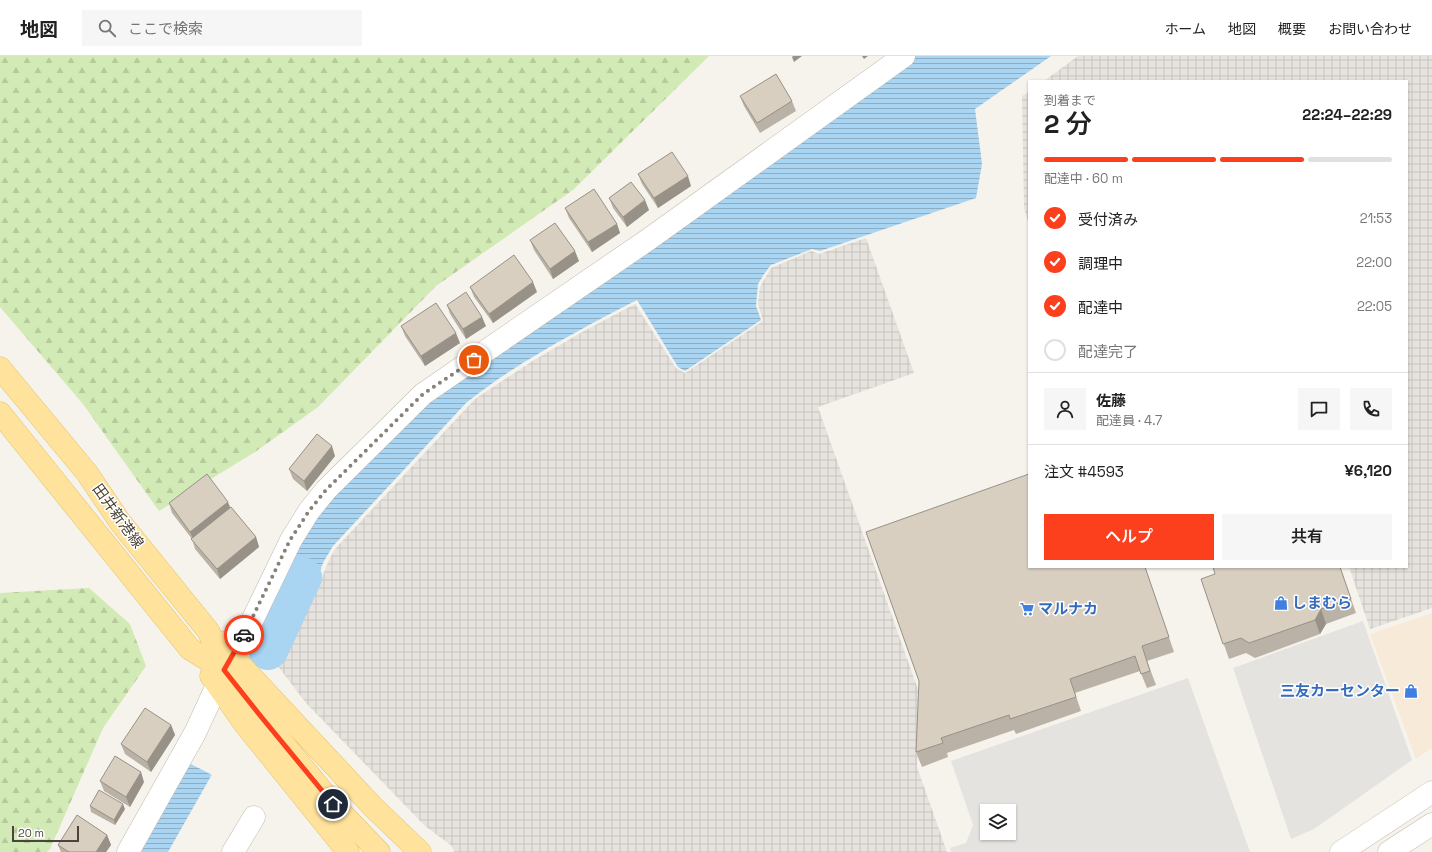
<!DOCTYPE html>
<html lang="ja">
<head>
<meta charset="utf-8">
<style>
	:root { --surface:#fff; --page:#f6f6f6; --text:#222; --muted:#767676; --line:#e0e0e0; --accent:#fc3f1d }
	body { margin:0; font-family:"Space Grotesk","Noto Sans JP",sans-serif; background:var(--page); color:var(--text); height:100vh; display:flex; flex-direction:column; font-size:15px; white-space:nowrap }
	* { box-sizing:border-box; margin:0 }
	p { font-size:13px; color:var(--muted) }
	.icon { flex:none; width:22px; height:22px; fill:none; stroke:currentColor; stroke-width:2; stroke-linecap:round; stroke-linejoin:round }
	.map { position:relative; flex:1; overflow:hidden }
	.details { position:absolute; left:1028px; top:24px; width:380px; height:488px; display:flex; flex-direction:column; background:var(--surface); border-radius:0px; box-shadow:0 1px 3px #0004 }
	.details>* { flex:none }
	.controls { position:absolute; left:980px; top:748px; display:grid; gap:8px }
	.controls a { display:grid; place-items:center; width:36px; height:36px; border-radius:0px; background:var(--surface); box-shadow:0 1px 3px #0004; font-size:20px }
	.scale { position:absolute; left:12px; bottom:10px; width:67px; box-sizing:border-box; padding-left:4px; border:2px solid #4b4439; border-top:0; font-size:11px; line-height:14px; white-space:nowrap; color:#4b4439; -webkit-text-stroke:3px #fff; paint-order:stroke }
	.pin { position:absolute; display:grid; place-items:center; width:34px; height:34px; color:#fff; margin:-17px; border:2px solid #fff; border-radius:50%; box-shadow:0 1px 4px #0007 }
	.courier { position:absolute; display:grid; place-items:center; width:40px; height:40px; margin:-20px; border:3px solid #fc3f1d; border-radius:50%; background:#fff; color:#222; box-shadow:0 1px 5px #0007 }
	.headline em { font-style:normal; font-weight:600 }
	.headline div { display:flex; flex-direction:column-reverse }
	.headline { display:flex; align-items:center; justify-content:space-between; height:68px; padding:0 16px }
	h1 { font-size:26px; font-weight:600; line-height:30px }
	.bar { display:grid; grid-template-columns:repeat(4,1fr); gap:6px 4px; align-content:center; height:48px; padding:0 16px }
	.bar i { height:5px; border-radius:3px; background:var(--line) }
	.bar .current { background:var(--accent) }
	.bar p { grid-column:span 4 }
	.line { display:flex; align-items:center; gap:10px; padding:0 16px; border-top:1px solid var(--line) }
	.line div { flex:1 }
	.round { display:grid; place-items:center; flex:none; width:42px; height:42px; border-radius:0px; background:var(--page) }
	ol { padding:0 16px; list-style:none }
	li { display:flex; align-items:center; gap:12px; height:44px }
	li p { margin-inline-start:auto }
	li .icon { padding:4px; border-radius:50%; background:var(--accent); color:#fff; stroke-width:4 }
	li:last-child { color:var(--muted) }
	li i { width:22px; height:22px; border:2px solid var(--line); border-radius:50% }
	.action { display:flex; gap:8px; margin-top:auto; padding:8px 16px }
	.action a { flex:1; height:46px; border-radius:0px; background:var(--accent); color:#fff; font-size:16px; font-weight:600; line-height:46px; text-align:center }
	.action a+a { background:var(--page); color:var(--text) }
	header { display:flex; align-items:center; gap:24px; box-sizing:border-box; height:56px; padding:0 20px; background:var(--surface); border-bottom:1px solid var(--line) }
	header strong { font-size:19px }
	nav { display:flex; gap:22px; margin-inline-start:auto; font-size:14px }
	.search { width:280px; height:36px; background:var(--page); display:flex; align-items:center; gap:10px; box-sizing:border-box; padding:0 14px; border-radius:0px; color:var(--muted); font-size:15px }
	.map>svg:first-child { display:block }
	.commercial { fill:#f7ead8 }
	.industrial { fill:url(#industrial-grid) }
	.forest { fill:url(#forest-firs) }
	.parking { fill:#e5e3e0; fill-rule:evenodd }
	.water { fill:url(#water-rules) }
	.pier { fill:#f6f3ec }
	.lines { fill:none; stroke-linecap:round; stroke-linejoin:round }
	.river { stroke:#a9d4f2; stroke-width:40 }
	.minor-casing { stroke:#c2bbae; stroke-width:23 }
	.major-casing { stroke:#e6c16a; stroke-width:23 }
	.minor { stroke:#fff; stroke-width:22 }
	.major { stroke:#ffe39c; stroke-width:22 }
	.wall { fill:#bab2a6 }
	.shaded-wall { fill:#979187 }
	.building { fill:#d8cfc1; stroke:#979187 }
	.done { stroke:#878178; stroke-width:4; stroke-dasharray:0 7.2 }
	.route { stroke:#fc3f1d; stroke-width:5 }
	.labels { text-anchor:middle; stroke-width:3; stroke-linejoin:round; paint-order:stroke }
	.street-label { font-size:15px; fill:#4b4439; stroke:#fff }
	.shop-label { font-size:15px; font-weight:bold; fill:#366cbe; stroke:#fff; text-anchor:start }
</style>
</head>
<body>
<header>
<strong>地図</strong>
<div class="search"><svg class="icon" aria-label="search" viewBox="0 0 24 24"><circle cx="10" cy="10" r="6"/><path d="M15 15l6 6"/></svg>ここで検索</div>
<nav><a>ホーム</a><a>地図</a><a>概要</a><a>お問い合わせ</a></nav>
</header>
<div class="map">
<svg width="1432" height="796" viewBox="0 0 1432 796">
	<defs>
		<pattern id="industrial-grid" width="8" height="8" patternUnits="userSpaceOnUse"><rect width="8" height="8" fill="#e6e2dd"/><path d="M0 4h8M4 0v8" fill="none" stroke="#c7c3be"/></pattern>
		<pattern id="forest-firs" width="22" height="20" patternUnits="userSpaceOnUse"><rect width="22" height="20" fill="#d2eab5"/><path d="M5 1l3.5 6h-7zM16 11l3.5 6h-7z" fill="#b6ca9c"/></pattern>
		<pattern id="water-rules" width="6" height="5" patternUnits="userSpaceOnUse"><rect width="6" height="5" fill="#a9d4f2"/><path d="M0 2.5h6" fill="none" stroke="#8caec5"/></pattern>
	</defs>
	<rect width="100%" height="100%" fill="#f6f3ec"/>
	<path class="commercial" d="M1432,557v135l-16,11 -46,-125z"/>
	<path class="industrial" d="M1078,0h354v552l-62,21 -21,-62h58v-486h-363z
		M1029,36v132l-5,-16 -2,-112z
		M866,182l48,135 -96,34 103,291 -4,69 30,85h-493l-2,-6 -27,-20 -119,-123 -29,-38 37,-67 14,-36 7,-13 140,-150 59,-39 50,-29 51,-27 41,64 9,5 78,-52 -5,-17 2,-17 11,-19 40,-17 8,3z"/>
	<path class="forest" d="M0,0h709l-136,134 -137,96 -118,121 -63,45 -96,59 -76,-107 -83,-97z
		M89,532l41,36 16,42 -43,62 -53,121 -3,3h-47v-259z"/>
	<path class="parking" d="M1363,565l49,139 -98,69 -23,10 -58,-171z
		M1188,622l62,174h-299l-1,-4 16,-5 7,-18 -22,-64zM987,755h22v22h-22z"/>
	<path class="water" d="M913,0h138l-76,53 7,55 -6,34 -156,53 -8,-2 -41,16 -7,9 -6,10 -2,22 5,14 -76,51 -7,-4 -41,-67c-58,30 -120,62 -171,103l-133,143 -9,15 -16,37 -18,35 -32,-15 75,-128 93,-93z
		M260,575l20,12 -2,3 5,3 -115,203h-28l50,-87 64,-129 2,-4 2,1z"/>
	<path class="pier" d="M253,579l22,31 -61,110 -25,-13z"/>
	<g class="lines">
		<path class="river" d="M268,594l34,-73"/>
		<defs>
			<path id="minor" d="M128,796l67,-119 29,-63 26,-45 41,-85 18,-29 17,-21 97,-96 226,-155 255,-183
				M233,796l21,-35
				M1341,796l91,-60
				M1389,796l43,-28"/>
			<path id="major" d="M0,312l87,105 33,49 89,110 15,38 6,8 33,41 70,85 46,48
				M0,357l190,236 34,21
				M219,586l154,165 47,45
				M211,620l33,47 104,129"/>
		</defs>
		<use href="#minor" class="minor-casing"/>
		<use href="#major" class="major-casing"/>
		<use href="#minor" class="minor"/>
		<use href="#major" class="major"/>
	</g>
	<path class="wall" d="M740,40l52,5 4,10 -36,22 -16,-27z
		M638,118l53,12 -33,22 -16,-24z
		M609,142l40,12 -22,17 -14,-19z
		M565,152l52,16 3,9 -28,19 -23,-34z
		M530,184l49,21 -26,18 -19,-29z
		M470,231l67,5 -44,31 -19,-26z
		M447,249l39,21 -20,13 -16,-25z
		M401,270l59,17 -35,23 -20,-30z
		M335,400l-28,35 -14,-12 -4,-10z
		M169,447l61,4 26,30 3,10 -39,32 -25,-30 -3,-10 -20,-26z
		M1145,511l29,85 -27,9 9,24 -9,3 -7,-17 -65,22 6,18 -65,23 -2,-4 -67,23 1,4 -26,10 -6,-15z
		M1340,511l16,46 -30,11 -6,10 -65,24 -9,-5 -17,6 -28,-80z
		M171,669l4,10 -24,37 -26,-18 -4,-10z
		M100,725l44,1 -14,25 -26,-16z
		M90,750l35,3 -10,16 -24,-13z
		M107,779l4,10 -5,7h-45l-3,-7z"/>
	<path class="shaded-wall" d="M793,0h9l-8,6 -2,-5z
		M862,0h6l-4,3z
		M688,120l3,10 -33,22 -4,-10z
		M645,144l4,10 -22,17 -4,-10z
		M617,168l3,9 -28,19 -4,-10z
		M575,195l4,10 -26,18 -3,-10z
		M533,226l4,10 -44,31 -4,-9z
		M482,261l4,9 -20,13 -3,-10z
		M456,277l4,10 -35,23 -4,-10z
		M332,390l3,10 -28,35 -3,-10z
		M228,446l4,10 -38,29 -4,-9z
		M256,481l3,10 -39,32 -3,-10z
		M1321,553l5,15 -6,10 -5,-14z
		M171,669l4,10 -24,37 -4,-10z
		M141,716l3,10 -14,25 -4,-10z
		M123,748l2,5 -10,16 -1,-5z
		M107,779l4,10 -5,7h-10z"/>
	<path class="building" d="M776,18l16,27 -35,22 -17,-27z
		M672,96l16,24 -34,22 -16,-24z
		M631,126l14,18 -22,17 -14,-19z
		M594,133l23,35 -29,18 -23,-34z
		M555,167l20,28 -25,18 -20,-29z
		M514,199l19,27 -44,32 -19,-27z
		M466,236l16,25 -19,12 -16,-24z
		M436,247l20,30 -35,23 -20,-30z
		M317,378l15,12 -28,35 -15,-12z
		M207,418l21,28 -38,30 -21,-29z
		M1029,418v93h116l24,70 -27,9 8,25 -9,3 -6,-18 -65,23 6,18 -66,22 -1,-4 -68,23 2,5 -27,9 3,-71 -53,-149z
		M231,451l25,30 -39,32 -26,-30z
		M1213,511h127l11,32 -30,10 -6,11 -66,23 -8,-5 -18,6 -22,-65 14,-5z
		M145,652l26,17 -24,37 -26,-18z
		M115,700l26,16 -15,25 -26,-16z
		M99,734l24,14 -9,16 -24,-14z
		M77,759l30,20 -11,17h-27l-11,-7z"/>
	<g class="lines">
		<path class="done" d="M244,579l46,-95 19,-29 17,-21 97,-96 51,-34"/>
		<path class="route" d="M244,579l-20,35 39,49 70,85"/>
	</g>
	<defs>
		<symbol id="shop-bare" viewBox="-9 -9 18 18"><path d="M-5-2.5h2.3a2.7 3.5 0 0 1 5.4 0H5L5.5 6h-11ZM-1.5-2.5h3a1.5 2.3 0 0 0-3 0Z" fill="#3f7fe0" stroke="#fff" stroke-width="2.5" paint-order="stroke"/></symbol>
		<symbol id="supermarket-bare" viewBox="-9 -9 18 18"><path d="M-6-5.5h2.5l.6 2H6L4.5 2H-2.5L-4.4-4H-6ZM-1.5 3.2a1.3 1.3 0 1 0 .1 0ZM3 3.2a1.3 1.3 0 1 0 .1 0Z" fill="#3f7fe0" stroke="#fff" stroke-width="2.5" paint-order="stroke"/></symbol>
	</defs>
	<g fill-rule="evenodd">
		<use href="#shop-bare" x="1271" y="537" width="20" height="20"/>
		<use href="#supermarket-bare" x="1017" y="543" width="20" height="20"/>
		<use href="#shop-bare" x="1401" y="625" width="20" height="20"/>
	</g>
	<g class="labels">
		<g class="street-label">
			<text transform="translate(118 460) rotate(54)" y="5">田井新港線</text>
		</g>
		<g class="shop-label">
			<text x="1292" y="552">しまむら</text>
			<text x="1038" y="558">マルナカ</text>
			<text x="1400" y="640" text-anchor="end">三友カーセンター</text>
		</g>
	</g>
</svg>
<div class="controls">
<a><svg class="icon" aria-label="layers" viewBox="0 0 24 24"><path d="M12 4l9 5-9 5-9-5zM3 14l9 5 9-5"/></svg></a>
</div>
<div class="scale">20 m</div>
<div class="pin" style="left:474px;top:304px;background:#ea580c"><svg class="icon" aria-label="bag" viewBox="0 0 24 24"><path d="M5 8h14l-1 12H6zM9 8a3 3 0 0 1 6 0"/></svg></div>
<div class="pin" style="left:333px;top:748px;background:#1f2937"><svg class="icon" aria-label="home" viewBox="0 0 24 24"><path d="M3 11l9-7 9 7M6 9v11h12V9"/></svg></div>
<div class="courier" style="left:244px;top:579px"><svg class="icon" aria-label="car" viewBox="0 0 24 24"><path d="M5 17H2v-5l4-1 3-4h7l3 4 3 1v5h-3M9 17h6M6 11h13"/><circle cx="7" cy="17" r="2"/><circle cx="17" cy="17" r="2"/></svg></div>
<section class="details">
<div class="headline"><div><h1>2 分</h1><p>到着まで</p></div><em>22:24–22:29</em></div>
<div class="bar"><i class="current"></i><i class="current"></i><i class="current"></i><i></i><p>配達中 · 60 m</p></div>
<ol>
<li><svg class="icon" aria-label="check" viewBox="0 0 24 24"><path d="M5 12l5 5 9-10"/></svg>受付済み<p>21:53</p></li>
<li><svg class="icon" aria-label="check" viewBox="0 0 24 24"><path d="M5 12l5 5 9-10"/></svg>調理中<p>22:00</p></li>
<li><svg class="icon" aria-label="check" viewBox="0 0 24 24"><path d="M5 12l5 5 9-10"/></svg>配達中<p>22:05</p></li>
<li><i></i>配達完了</li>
</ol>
<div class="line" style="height:72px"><a class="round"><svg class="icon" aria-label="person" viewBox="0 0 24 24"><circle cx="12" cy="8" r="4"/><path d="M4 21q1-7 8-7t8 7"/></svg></a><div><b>佐藤</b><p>配達員 · 4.7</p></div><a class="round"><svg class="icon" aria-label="chat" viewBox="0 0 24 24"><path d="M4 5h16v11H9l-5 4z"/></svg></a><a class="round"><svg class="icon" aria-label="phone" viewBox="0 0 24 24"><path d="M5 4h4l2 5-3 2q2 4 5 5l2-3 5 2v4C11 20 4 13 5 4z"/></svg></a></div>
<div class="line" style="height:52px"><div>注文 #4593</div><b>¥6,120</b></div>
<div class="action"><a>ヘルプ</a><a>共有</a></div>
</section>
</div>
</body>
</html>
